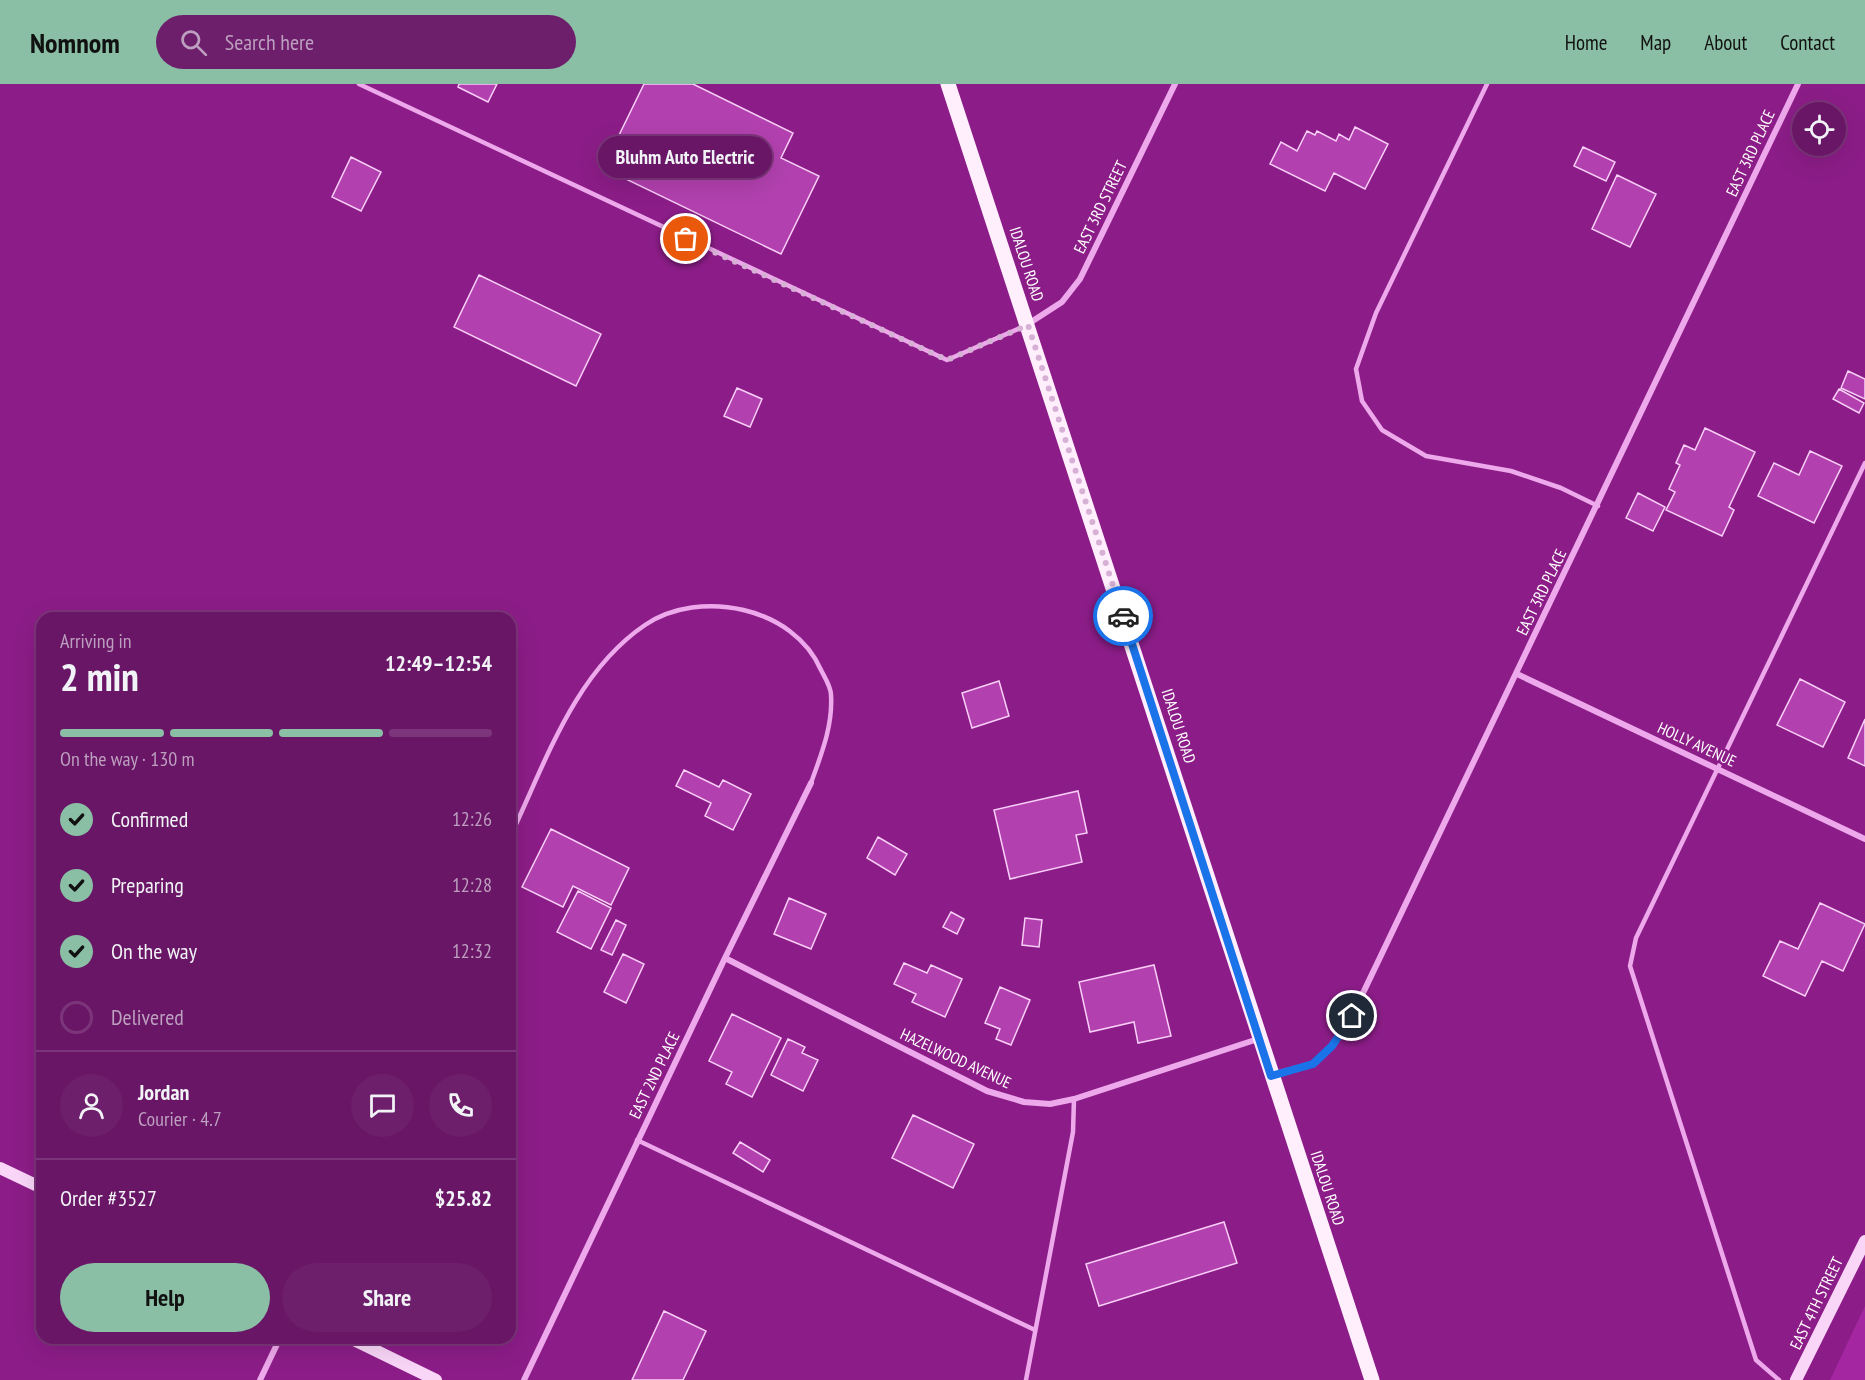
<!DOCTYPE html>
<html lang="en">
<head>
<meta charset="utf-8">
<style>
	:root { --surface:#691666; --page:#6e1f6c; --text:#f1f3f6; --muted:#bd9fbf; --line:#7c357a; --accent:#8abfa5 }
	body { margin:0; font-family:"PT Sans Narrow",sans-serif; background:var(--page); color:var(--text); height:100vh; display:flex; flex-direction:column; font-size:22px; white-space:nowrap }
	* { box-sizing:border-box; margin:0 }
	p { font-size:20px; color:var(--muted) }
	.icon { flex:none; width:33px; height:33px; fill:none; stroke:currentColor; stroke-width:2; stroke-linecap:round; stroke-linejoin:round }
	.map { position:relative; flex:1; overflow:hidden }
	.details { position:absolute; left:36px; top:528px; width:480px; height:732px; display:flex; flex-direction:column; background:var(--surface); border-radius:18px; box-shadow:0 6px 24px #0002,0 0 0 2px var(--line) }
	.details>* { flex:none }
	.controls { position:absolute; left:1792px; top:18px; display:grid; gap:12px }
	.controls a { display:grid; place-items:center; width:54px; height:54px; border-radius:50%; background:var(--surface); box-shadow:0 6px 24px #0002,0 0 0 2px var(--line); font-size:30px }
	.pin { position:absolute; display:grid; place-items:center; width:51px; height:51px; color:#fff; margin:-26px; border:3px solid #fff; border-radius:50%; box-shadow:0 2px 6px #0007 }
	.courier { position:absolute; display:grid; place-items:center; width:60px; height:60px; margin:-30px; border:4px solid #1a73e8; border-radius:50%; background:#fff; color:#222; box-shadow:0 2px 8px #0007 }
	.bubble { position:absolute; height:42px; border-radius:21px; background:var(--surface); box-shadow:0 6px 24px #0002,0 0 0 2px var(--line); font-size:20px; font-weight:600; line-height:42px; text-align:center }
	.headline em { font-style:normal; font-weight:600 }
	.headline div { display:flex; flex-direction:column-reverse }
	.headline { display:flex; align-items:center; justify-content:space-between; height:102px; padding:0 24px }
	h1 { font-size:39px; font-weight:600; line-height:45px }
	.bar { display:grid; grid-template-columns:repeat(4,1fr); gap:9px 6px; align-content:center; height:72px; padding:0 24px }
	.bar i { height:8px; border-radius:4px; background:var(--line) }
	.bar .current { background:var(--accent) }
	.bar p { grid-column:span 4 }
	.line { display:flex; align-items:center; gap:15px; padding:0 24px; border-top:2px solid var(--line) }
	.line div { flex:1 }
	.round { display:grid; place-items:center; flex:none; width:63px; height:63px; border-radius:32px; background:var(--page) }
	ol { padding:0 24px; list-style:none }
	li { display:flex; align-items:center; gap:18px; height:66px }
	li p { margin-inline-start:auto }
	li .icon { padding:6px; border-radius:50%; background:var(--accent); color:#111; stroke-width:4 }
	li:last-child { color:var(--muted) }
	li i { width:33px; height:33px; border:3px solid var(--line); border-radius:50% }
	.action { display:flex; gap:12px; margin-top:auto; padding:12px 24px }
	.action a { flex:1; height:69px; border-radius:36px; background:var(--accent); color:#111; font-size:24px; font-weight:600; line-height:69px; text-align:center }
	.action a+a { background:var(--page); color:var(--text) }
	header { display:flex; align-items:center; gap:36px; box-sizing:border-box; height:84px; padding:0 30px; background:var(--accent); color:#111 }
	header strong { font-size:28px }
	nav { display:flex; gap:33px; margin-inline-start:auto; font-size:21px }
	.search { width:420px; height:54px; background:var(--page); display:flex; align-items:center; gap:15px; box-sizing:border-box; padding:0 21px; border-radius:33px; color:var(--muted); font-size:22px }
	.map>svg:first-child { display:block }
	.green { fill:#a526a1 }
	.building { fill:#b241af; stroke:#f9cff8; stroke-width:1.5 }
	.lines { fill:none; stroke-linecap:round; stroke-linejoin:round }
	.lane { stroke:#eda9eb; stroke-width:4.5 }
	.street { stroke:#eda9eb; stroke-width:6 }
	.secondary { stroke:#f9d6f8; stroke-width:12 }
	.primary { stroke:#ffeffd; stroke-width:15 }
	.done { stroke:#d7b0d5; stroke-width:6; stroke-dasharray:0 10.8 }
	.route { stroke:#1a73e8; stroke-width:8 }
	.labels { text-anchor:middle; stroke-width:5; stroke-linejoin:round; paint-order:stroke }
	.street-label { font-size:16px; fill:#fff; stroke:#8c1d88 }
</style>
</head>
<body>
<header>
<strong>Nomnom</strong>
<div class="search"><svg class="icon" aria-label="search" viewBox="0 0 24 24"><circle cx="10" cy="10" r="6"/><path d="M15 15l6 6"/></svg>Search here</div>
<nav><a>Home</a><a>Map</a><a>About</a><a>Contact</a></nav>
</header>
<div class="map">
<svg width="1865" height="1296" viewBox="0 0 1865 1296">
	<rect width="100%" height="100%" fill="#8c1d88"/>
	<path class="green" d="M1865,1222v74h-35z"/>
	<path class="building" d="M459,0h38l-9,18 -30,-15z
		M644,0h49l100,49 -12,25 38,18 -38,78 -178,-86z
		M1355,43l33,17 -23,45 -31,-16 -9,18 -55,-27 11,-22 16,9 10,-20 8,4 2,-4 19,10 3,-7 10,6z
		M1583,63l32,15 -9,19 -32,-15z
		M351,73l30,15 -20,39 -29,-14z
		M1617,91l39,19 -26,53 -38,-18z
		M479,191l122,59 -25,52 -122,-59z
		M1848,287l17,8v20l-24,-11z
		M737,304l25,11 -12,28 -26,-11z
		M1839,305l25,14 -5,10 -26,-14z
		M1705,344l50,24 -26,55 5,3 -12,26 -56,-26 9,-18 -6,-3 11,-24 -4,-2 8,-18 11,5z
		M1810,367l32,15 -28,57 -56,-27 16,-33 25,12z
		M1638,409l27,14 -12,24 -27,-13z
		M1800,595l45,23 -22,45 -46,-22z
		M999,597l10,35 -37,12 -10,-35z
		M1865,635v47l-17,-8z
		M684,686l35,17 4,-7 28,14 -18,36 -28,-14 6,-13 -35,-17z
		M1078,707l9,42 -11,2 6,27 -72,17 -16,-69z
		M551,745l78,39 -18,37 -38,-19 -10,21 -41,-20z
		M878,753l29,17 -12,21 -28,-17z
		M578,807l33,17 -20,41 -34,-17z
		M789,814l37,16 -15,35 -37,-15z
		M1820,819l45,21 -22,47 -21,-10 -17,35 -42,-20 17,-35 18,8z
		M951,828l13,7 -7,15 -14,-7z
		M1025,834l17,2 -3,27 -17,-2z
		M616,836l10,5 -14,30 -11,-5z
		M623,870l21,10 -18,39 -22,-11z
		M904,879l23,10 4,-8 31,14 -17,38 -33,-15 4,-8 -22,-10z
		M1154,881l17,71 -33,7 -4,-21 -44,10 -11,-50z
		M1000,903l30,13 -19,45 -15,-6 4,-10 -15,-6z
		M732,930l49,24 -29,59 -26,-13 6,-12 -23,-11z
		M788,955l17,8 -3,6 16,7 -15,31 -32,-16z
		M913,1031l61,29 -21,44 -61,-30z
		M740,1058l30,18 -7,12 -30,-19z
		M1224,1138l13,41 -138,43 -13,-42z
		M664,1227l42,20 -23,49h-51z"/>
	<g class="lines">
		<path class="lane" d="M359,0l588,276 78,-34
			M1487,0l-111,229 -20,56 6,32 20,29 44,26 85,15 50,17 37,18
			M510,753c35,-73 64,-164 135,-212 55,-37 149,-18 176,45 4,8 10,17 10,25 2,31 -10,60 -20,88
			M637,1056l398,190
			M1026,1296l47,-248 1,-33
			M1779,1296l-23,-20 -126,-394 6,-28 229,-475"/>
		<path class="street" d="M1028,240l34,-22 18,-23 95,-195
			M1517,590l348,165
			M725,874l262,133 37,11 26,2 24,-5 184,-60
			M1272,991l41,-11 19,-18 20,-30 446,-932
			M260,1296l20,-42
			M524,1296l201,-422 86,-175"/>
		<path class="secondary" d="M0,1084l42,20
			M350,1254l86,42
			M1796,1296l69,-139"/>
		<path class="primary" d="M948,0c143,432 281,865 424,1296"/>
	</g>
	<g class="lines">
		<path class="done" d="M686,155l261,121 81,-35 95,291"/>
		<path class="route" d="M1123,532l148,460 42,-12 19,-18 20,-30"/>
	</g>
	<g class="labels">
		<g class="street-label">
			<text transform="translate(1750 69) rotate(-65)" y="6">EAST 3RD PLACE</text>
			<text transform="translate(1100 123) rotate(-64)" y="6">EAST 3RD STREET</text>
			<text transform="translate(1027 180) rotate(72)" y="6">IDALOU ROAD</text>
			<text transform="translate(1541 508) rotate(-64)" y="6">EAST 3RD PLACE</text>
			<text transform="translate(1179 642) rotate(72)" y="6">IDALOU ROAD</text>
			<text transform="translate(1697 660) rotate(25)" y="6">HOLLY AVENUE</text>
			<text transform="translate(956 974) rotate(25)" y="6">HAZELWOOD AVENUE</text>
			<text transform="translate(654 991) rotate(-64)" y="6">EAST 2ND PLACE</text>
			<text transform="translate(1328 1104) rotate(72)" y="6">IDALOU ROAD</text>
			<text transform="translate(1816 1219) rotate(-64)" y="6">EAST 4TH STREET</text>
		</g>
	</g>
</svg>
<div class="controls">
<a><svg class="icon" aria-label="locate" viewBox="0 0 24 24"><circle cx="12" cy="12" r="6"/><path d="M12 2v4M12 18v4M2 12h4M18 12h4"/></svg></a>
</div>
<div class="pin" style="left:686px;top:155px;background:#ea580c"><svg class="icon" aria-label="bag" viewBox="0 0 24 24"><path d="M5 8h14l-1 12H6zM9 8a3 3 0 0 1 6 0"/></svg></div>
<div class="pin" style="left:1352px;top:932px;background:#1f2937"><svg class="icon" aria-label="home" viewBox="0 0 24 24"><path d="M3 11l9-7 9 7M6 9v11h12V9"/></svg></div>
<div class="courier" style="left:1123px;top:532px"><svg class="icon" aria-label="car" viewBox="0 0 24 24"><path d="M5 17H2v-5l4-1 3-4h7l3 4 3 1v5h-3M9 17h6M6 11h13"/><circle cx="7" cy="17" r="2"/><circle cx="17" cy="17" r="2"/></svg></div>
<div class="bubble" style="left:598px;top:52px;width:174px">Bluhm Auto Electric</div>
<section class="details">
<div class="headline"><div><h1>2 min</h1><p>Arriving in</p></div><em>12:49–12:54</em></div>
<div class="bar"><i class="current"></i><i class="current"></i><i class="current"></i><i></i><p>On the way · 130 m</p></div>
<ol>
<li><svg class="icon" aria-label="check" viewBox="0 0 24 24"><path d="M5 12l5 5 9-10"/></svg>Confirmed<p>12:26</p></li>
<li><svg class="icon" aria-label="check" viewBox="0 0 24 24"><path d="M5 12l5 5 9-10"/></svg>Preparing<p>12:28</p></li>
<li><svg class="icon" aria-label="check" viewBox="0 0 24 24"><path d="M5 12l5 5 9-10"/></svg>On the way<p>12:32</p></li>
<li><i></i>Delivered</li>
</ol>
<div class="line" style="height:108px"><a class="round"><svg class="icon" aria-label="person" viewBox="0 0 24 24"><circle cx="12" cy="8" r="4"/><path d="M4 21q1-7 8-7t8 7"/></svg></a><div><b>Jordan</b><p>Courier · 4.7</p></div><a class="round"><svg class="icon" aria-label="chat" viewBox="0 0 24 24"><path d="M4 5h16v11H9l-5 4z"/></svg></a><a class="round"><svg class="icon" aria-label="phone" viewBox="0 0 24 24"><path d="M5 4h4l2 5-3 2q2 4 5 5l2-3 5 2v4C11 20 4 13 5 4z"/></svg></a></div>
<div class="line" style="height:78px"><div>Order #3527</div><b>$25.82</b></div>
<div class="action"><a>Help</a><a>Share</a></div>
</section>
</div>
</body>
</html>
